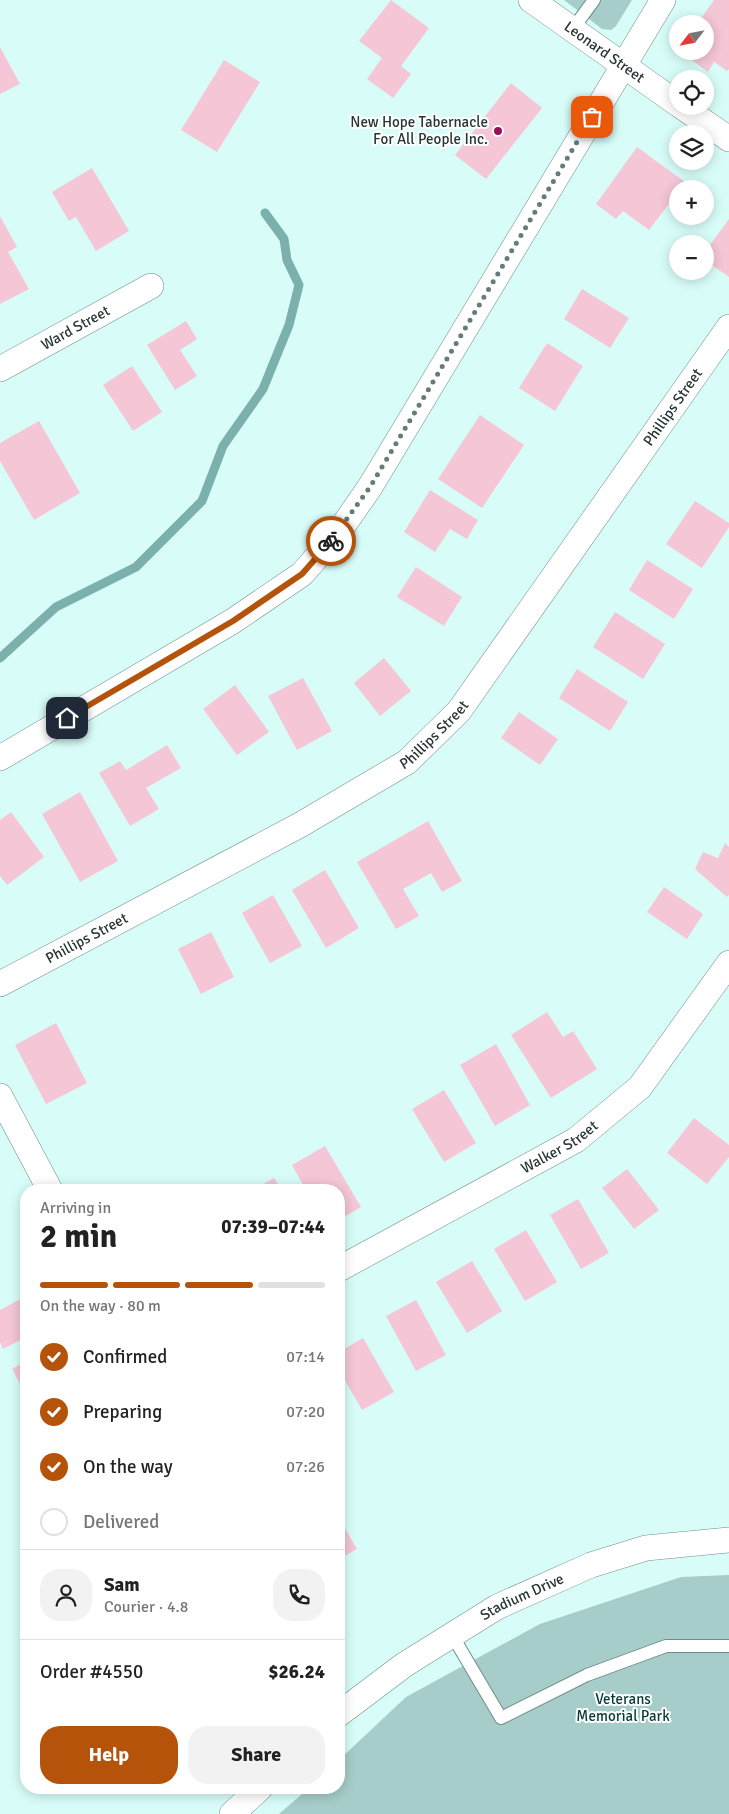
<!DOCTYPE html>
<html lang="en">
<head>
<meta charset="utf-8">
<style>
	:root { --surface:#fff; --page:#f2f2f2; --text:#222; --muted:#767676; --line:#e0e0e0; --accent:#b45309 }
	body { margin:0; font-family:Signika,sans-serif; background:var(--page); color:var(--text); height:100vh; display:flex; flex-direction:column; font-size:19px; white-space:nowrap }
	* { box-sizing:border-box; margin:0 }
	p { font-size:16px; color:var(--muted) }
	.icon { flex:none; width:28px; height:28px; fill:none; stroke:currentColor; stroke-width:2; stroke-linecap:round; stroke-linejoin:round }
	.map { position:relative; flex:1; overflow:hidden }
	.panel { position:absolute; left:20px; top:1184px; width:325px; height:610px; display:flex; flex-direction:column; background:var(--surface); border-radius:20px; box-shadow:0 2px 12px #0003 }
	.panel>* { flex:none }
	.needle { width:32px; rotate:238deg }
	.fabs { position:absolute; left:669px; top:15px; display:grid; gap:10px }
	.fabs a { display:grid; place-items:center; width:45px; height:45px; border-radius:50%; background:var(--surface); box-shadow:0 2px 12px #0003; font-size:25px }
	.pin { position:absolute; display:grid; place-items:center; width:42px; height:42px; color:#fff; margin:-21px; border-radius:10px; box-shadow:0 2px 8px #0006 }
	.courier { position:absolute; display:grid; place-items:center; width:50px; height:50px; margin:-25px; border:4px solid #b45309; border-radius:50%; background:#fff; color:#222; box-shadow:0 1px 6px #0007 }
	.summary em { font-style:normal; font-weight:800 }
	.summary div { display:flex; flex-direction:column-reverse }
	.summary { display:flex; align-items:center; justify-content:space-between; height:85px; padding:0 20px }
	h1 { font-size:32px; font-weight:800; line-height:38px }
	.bar { display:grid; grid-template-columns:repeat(4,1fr); gap:8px 5px; align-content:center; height:60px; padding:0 20px }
	.bar i { height:6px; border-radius:4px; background:var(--line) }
	.bar .current { background:var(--accent) }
	.bar p { grid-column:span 4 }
	.line { display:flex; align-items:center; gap:12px; padding:0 20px; border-top:1px solid var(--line) }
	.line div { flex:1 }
	.round { display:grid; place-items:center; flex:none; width:52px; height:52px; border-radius:20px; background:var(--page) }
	ol { padding:0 20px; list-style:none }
	li { display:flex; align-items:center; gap:15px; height:55px }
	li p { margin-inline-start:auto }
	li .icon { padding:5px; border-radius:50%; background:var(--accent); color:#fff; stroke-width:4 }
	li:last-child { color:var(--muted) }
	li i { width:28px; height:28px; border:2px solid var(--line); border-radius:50% }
	.action { display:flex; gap:10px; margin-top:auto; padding:10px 20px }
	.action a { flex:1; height:58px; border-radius:20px; background:var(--accent); color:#fff; font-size:20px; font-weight:800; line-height:58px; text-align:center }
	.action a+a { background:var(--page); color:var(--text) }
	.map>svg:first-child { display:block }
	.green { fill:#a6cdc9 }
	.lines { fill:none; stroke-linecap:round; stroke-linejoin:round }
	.stream { stroke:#7bb0ac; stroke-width:9 }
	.building { fill:#f4c6d6 }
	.service-casing { stroke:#6d8e8b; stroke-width:14 }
	.minor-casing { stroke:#6d8e8b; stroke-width:26 }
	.service { stroke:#fff; stroke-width:12 }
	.minor { stroke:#fff; stroke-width:25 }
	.done { stroke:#657c79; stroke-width:5; stroke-dasharray:0 9 }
	.route { stroke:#b45309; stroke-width:6 }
	.poi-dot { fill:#9c0d5c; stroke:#fff; stroke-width:2 }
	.labels { text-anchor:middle; stroke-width:4; stroke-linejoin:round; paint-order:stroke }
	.street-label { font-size:15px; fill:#273634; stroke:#fff }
	.poi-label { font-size:15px; fill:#273634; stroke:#fff; text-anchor:end }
	.park-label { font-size:15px; fill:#063b38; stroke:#fff }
</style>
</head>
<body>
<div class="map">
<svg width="729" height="1814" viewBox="0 0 729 1814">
	<rect width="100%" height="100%" fill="#d8fdf9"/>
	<path class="green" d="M564,0h68l-16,26 -5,4 -9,-1z
		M729,1575v239h-450l30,-26h30v-28l67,-63 134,-73 141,-47z"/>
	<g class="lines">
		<path class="stream" d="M0,658l56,-51 80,-40 66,-66 21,-55 40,-57 26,-64 10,-40 -12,-25 -3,-21 -19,-26"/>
	</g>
	<path class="building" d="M391,0l38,28 -28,38 10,8 -18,24 -26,-19 15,-21 -23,-17z
		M714,0h15v69l-2,2 -13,-9 -6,10 -19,-14 4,-7h12v-27h-8z
		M0,47l20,37 -20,10z
		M224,60l36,22 -43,70 -36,-22z
		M511,83l31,25 -56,71 -31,-24z
		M637,147l48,35 -5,7h-2v3l-29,38 -26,-19 -7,8 -20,-15z
		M92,168l37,63 -33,20 -20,-34 -7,4 -17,-29z
		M0,216l17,31 -9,5 21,37 -29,15z
		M729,219v58l-24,-17v-8z
		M582,289l47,29 -19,30 -46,-29z
		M186,321l11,18 -17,11 17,26 -22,14 -28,-45z
		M547,343l36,23 -28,45 -36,-23z
		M132,366l30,46 -29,19 -30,-46z
		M480,415l44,30 -42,63 -44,-29z
		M39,421l41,72 -46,27 -34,-59v-18z
		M430,490l48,30 -11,19 -17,-10 -15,23 -31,-20z
		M695,501l34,22v4l-27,41 -36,-24z
		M647,560l46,29 -19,30 -45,-29z
		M416,567l46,30 -18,29 -47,-29z
		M615,612l50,32 -22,35 -50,-32z
		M384,658l27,33 -31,25 -26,-33z
		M577,669l51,33 -18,29 -51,-33z
		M303,678l29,53 -35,19 -29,-54z
		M235,685l34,47 -32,23 -34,-46z
		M519,712l39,27 -18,26 -39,-27z
		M167,745l14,23 -35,20 13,21 -29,17 -31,-53 21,-12 6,9z
		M80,792l38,69 -38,21 -38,-68z
		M11,812l33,45 -37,28 -7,-9v-56z
		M428,821l34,60 -20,11 -11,-19 -28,16 16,27 -23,13 -39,-67z
		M725,843l4,4v48l-2,2 -32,-28 8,-17 15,6z
		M325,870l34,58 -33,20 -34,-58z
		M664,887l39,27 -16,25 -40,-27z
		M273,895l29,51 -32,17 -28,-50z
		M211,932l23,45 -33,17 -23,-45z
		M547,1012l16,25 10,-6 24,38 -46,29 -40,-63z
		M56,1023l31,60 -41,21 -31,-59z
		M496,1044l34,61 -35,21 -35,-61z
		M444,1090l32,53 -32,19 -32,-53z
		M694,1118l35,27v12l-22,27 -40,-31z
		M325,1146l36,61 -22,13v-30h-33l-14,-25z
		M627,1169l32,41 -25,19 -32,-41z
		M274,1178l8,12h-29z
		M578,1199l31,54 -28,16 -31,-54z
		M526,1230l31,52 -32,19 -31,-52z
		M472,1261l30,50 -35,22 -31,-51z
		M26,1296v41l-23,12 -3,-7v-32z
		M416,1300l30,55 -30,16 -30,-55z
		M363,1338l31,54 -32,18 -23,-40v-18z
		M26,1361v34l-14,-26z
		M339,1518l18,31 -18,10z"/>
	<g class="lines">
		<defs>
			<path id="service" d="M572,30l22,-30
				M452,1635l49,83 86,-43 79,-29h63"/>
			<g id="minor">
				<path id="s1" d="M531,0l147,104"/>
				<path d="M681,106l48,33"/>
				<path id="s2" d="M0,369l151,-83"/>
				<path d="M0,758l233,-137 69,-47 36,-41 32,-46 293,-487"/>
				<path id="s3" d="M0,984l300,-159 107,-63 52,-51 270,-384"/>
				<path d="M0,1096l50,94"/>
				<path id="s4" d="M339,1269l237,-129 64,-53 89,-124"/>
				<path id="s5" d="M339,1714l65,-49 93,-58 94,-42 55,-17 83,-8"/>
				<path d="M232,1814l28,-26"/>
			</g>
		</defs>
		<use href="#service" class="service-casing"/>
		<use href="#minor" class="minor-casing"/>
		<use href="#service" class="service"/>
		<use href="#minor" class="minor"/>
	</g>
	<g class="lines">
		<path class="done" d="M331,541l39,-54 222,-370"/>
		<path class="route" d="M67,718l166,-97 69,-47 29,-33"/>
	</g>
	<circle class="poi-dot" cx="498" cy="131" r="5"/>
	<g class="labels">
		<g class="street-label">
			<text dy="5" stroke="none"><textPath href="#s1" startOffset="90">Leonard Street</textPath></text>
			<text dy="5" stroke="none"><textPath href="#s2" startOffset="86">Ward Street</textPath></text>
			<text dy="5" stroke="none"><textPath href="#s3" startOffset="908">Phillips Street</textPath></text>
			<text dy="5" stroke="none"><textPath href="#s3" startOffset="502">Phillips Street</textPath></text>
			<text dy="5" stroke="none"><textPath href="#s3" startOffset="98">Phillips Street</textPath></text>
			<text dy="5" stroke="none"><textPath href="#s4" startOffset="252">Walker Street</textPath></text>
			<text dy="5" stroke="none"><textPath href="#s5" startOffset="218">Stadium Drive</textPath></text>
		</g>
		<g class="poi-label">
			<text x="488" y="127">New Hope Tabernacle<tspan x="488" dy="17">For All People Inc.</tspan></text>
		</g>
		<g class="park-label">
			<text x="623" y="1704">Veterans<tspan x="623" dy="17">Memorial Park</tspan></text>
		</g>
	</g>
</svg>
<div class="fabs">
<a><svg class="needle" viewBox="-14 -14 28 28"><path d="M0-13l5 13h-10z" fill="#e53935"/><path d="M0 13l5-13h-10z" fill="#767676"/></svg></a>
<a><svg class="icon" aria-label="locate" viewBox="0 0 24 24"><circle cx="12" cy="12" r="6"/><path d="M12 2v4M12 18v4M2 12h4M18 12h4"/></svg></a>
<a><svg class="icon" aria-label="layers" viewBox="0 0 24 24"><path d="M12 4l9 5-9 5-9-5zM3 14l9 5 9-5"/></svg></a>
<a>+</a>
<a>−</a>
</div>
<div class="pin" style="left:592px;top:117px;background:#ea580c"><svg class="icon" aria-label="bag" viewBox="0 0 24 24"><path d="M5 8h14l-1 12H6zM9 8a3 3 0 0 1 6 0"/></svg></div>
<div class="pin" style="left:67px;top:718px;background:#1f2937"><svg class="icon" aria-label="home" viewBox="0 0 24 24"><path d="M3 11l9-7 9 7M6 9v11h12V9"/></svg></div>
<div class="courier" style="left:331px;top:541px"><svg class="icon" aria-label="bike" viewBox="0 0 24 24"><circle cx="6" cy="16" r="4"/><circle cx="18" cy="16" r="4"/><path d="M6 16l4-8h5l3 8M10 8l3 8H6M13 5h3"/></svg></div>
<section class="panel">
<div class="summary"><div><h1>2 min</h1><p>Arriving in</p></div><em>07:39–07:44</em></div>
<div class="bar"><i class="current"></i><i class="current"></i><i class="current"></i><i></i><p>On the way · 80 m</p></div>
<ol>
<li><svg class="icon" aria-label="check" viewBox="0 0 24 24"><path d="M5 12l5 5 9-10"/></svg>Confirmed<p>07:14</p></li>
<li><svg class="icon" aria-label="check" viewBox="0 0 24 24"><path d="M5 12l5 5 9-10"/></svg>Preparing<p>07:20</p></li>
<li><svg class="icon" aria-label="check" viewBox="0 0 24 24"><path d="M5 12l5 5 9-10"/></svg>On the way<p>07:26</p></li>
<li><i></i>Delivered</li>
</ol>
<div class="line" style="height:90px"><a class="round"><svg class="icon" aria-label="person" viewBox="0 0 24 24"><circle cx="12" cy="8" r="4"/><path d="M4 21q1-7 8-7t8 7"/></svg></a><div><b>Sam</b><p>Courier · 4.8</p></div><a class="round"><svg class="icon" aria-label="phone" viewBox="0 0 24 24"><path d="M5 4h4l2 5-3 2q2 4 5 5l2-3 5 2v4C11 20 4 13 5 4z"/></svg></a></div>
<div class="line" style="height:65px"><div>Order #4550</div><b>$26.24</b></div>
<div class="action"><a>Help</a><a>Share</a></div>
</section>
</div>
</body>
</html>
